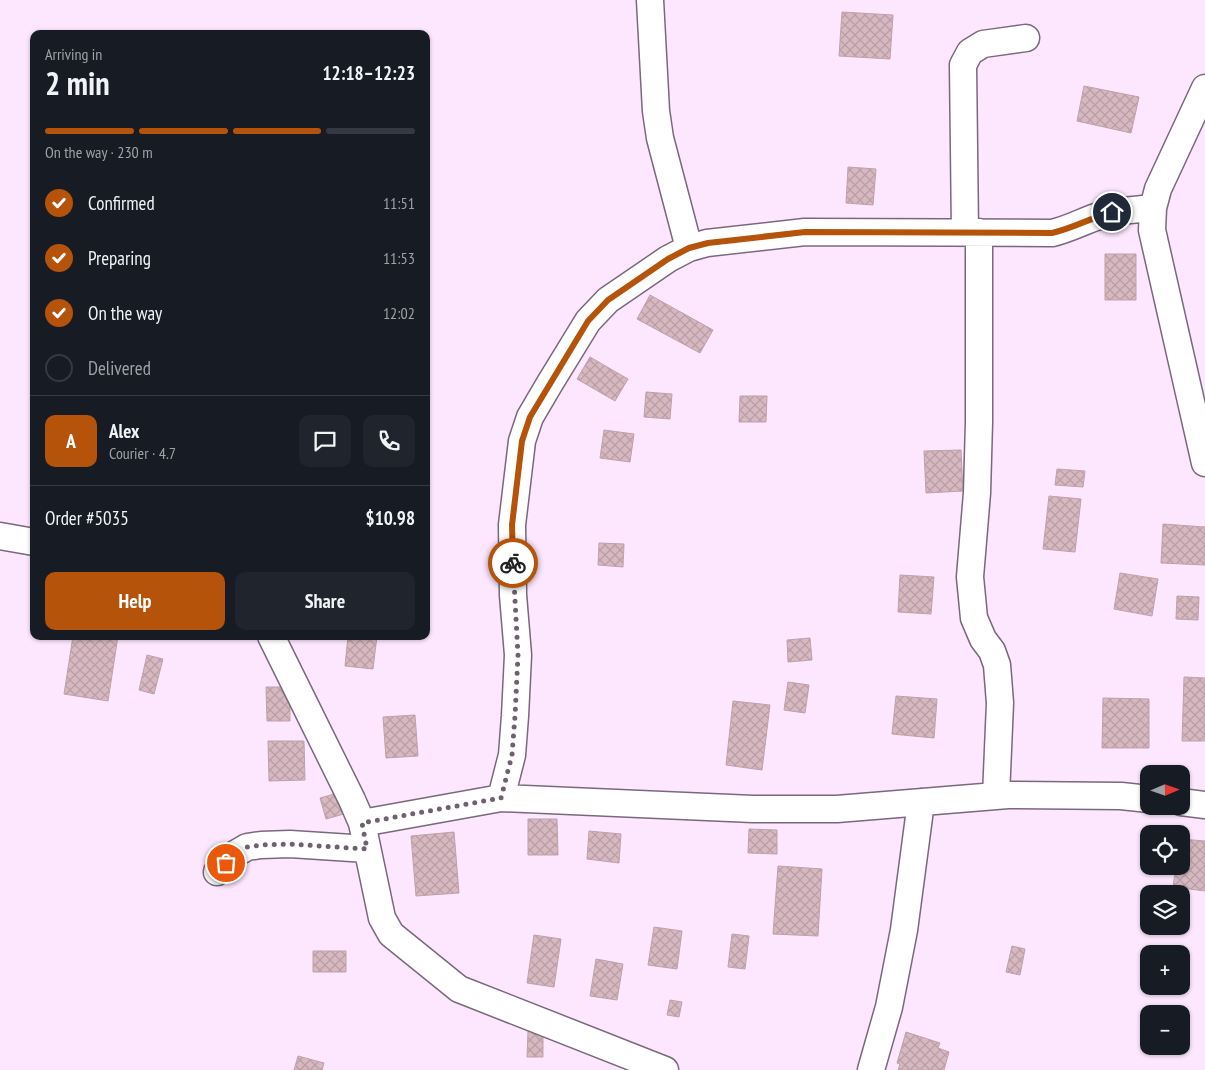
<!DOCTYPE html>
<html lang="en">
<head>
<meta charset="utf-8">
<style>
	:root { --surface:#171b24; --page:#20242c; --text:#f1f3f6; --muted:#9ea1a6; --line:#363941; --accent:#b45309 }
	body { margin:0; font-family:"PT Sans Narrow",sans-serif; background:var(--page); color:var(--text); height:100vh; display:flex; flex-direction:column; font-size:19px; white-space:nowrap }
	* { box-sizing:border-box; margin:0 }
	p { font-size:16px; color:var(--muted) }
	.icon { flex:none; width:28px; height:28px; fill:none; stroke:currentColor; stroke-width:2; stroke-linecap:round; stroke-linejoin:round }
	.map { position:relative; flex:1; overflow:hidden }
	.details { position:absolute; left:30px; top:30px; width:400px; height:610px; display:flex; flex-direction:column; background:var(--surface); border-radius:10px; box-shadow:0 1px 4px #0004 }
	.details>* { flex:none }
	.needle { width:32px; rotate:88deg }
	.tools { position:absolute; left:1140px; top:765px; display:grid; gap:10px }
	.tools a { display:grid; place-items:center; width:50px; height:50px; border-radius:10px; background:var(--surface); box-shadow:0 1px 4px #0004; font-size:25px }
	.pin { position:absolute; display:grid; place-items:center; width:42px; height:42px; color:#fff; margin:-21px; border:2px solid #fff; border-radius:50%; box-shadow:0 1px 5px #0007 }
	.courier { position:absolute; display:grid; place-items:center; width:50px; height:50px; margin:-25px; border:4px solid #b45309; border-radius:50%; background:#fff; color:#222; box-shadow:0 1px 6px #0007 }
	.headline em { font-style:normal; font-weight:800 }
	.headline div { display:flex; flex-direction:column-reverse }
	.headline { display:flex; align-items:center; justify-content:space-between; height:85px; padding:0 15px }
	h1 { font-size:32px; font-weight:800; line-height:38px }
	.bar { display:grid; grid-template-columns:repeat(4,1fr); gap:8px 5px; align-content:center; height:60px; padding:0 15px }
	.bar i { height:6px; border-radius:4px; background:var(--line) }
	.bar .on { background:var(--accent) }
	.bar p { grid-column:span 4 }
	.line { display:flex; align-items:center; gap:12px; padding:0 15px; border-top:1px solid var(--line) }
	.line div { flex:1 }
	.round { display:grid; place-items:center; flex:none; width:52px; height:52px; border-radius:10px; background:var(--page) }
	ol { padding:0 15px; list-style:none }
	li { display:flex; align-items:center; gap:15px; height:55px }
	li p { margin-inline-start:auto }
	li .icon { padding:5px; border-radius:50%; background:var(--accent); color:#fff; stroke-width:4 }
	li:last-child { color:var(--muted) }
	li i { width:28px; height:28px; border:2px solid var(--line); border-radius:50% }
	.action { display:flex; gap:10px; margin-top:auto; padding:10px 15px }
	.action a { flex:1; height:58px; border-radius:10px; background:var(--accent); color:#fff; font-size:20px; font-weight:800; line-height:58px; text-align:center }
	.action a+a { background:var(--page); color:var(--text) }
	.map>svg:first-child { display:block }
	.building { fill:url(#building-cross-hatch); stroke:#bfa1aa }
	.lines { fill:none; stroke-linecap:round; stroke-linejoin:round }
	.minor-casing { stroke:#7a687c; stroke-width:29 }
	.minor { stroke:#fff; stroke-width:26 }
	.done { stroke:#6d616e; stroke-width:5; stroke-dasharray:0 9 }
	.route { stroke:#b45309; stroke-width:6 }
</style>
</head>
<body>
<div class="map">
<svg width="1205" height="1070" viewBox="0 0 1205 1070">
	<defs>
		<pattern id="building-cross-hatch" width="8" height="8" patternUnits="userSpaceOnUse" patternTransform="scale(1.25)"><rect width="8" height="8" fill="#d7b8c0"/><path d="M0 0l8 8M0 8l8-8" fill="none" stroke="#b89ea5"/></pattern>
	</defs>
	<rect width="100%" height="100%" fill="#fce7fe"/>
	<path class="building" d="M842,12l51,3 -3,44 -51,-3z
		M1084,86l55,11 -8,36 -54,-12z
		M848,167l28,2 -3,36 -27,-2z
		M1105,254h31v46h-31z
		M650,295l63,35 -13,23 -63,-34z
		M590,357l38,22 -13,22 -38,-22z
		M646,392l26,2 -2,25 -26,-2z
		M740,396h27l-1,26h-27z
		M604,430l30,4 -4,28 -30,-4z
		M961,450l2,41 -37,2 -2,-42z
		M1057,469l28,2 -2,16 -28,-2z
		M1049,496l32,3 -6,53 -32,-3z
		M1163,524l42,3v38l-44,-2z
		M599,543l25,1 -1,23 -25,-2z
		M1120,573l38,6 -6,37 -38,-7z
		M900,575l34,2 -3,37 -33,-2z
		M1177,596l22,1 -1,23 -22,-1z
		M73,636h45l-10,65 -44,-7z
		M348,636h29l-4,33 -28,-3z
		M810,638l2,22 -24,2 -1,-22z
		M147,655l16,4 -9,35 -15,-4z
		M1184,677l21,1v63h-23z
		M788,682l21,3 -4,28 -21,-3z
		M266,687h24v34h-23z
		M896,696l41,3 -3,39 -42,-4z
		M1103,698l46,1v49h-47z
		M733,701l37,4 -8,65 -36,-5z
		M415,715l3,41 -32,2 -3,-41z
		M268,741h36l1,39 -36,1z
		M345,791l6,21 -25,7 -6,-21z
		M528,819h29l1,36h-30z
		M749,829l28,1v24l-29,-1z
		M589,831l32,3 -2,29 -32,-4z
		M454,832l5,61 -43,3 -5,-60z
		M1181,839l24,2v50l-32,-4 3,-21h5z
		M778,866l44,3 -4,67 -45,-2z
		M654,927l28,4 -5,38 -29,-4z
		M732,934l17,2 -4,33 -17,-2z
		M534,935l27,4 -7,48 -27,-4z
		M1012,946l13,3 -5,26 -14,-3z
		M313,951h33v21h-33z
		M596,959l27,5 -6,36 -27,-4z
		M670,1000l12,2 -3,15 -12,-2z
		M528,1031l15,1v25h-16z
		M906,1032l34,11 -2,5 11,4 -5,18h-46l2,-6 -3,-1z
		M298,1056l26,7 -2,7h-28z"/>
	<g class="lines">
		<defs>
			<path id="minor" d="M650,0l6,111 4,27 29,110
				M1205,88l-47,101 -5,19 -1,22 53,233
				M965,232l-2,-167 7,-13 13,-8 43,-6
				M979,232v190l-2,71 -7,84 4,41 9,21 9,12 5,14 3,38 -4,93
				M0,536l34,6
				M271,636l81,164 10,23 20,95 9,16 68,55 206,81
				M501,798l11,-43 3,-39 3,-61 -5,-60 -1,-70 10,-84 8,-24 20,-34 38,-62 20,-21 60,-41 21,-11 18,-5 98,-11 247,1c18,-4 33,-13 50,-18 16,-5 34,-5 51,-7
				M1181,802l24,3
				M362,823l139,-25 252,11h84l171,-14 113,1 28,3
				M217,872l18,-18 12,-7 14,-2 29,-1 77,5
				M871,1070l18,-63 15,-77 17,-128"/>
		</defs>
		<use href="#minor" class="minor-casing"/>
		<use href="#minor" class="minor"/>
	</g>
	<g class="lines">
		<path class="done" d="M226,863l9,-9 12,-7 14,-2 29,-1 77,5 -5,-26 139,-25 11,-43 3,-39 3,-61 -5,-92"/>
		<path class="route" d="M513,563l-1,-38 10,-84 8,-24 58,-96 20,-21 60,-41 21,-11 19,-5 97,-11 247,1c21,-5 39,-15 60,-21"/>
	</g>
</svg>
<div class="tools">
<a><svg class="needle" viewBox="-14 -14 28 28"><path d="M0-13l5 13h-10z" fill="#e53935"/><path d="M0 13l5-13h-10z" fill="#9ea1a6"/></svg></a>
<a><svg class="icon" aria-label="locate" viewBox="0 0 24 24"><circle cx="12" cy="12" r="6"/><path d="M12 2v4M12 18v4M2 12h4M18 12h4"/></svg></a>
<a><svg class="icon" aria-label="layers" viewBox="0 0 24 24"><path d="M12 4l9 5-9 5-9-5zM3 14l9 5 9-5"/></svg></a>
<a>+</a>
<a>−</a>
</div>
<div class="pin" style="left:226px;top:863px;background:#ea580c"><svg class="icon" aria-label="bag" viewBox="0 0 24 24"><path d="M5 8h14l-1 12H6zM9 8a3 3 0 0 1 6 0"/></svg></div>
<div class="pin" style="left:1112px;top:212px;background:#1f2937"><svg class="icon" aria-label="home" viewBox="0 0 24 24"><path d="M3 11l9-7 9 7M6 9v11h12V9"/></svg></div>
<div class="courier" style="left:513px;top:563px"><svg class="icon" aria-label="bike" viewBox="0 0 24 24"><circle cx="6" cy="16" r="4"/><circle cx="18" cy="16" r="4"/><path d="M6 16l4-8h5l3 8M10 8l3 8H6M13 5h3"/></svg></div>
<section class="details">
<div class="headline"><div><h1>2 min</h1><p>Arriving in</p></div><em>12:18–12:23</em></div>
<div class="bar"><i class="on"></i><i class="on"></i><i class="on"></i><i></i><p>On the way · 230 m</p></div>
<ol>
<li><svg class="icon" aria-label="check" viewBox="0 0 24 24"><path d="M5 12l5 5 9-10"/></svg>Confirmed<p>11:51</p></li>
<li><svg class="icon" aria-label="check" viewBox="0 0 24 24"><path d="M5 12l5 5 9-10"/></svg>Preparing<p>11:53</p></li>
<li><svg class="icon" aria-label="check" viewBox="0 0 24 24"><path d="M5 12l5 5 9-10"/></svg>On the way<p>12:02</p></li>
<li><i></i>Delivered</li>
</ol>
<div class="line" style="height:90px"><b class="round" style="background:var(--accent);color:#fff">A</b><div><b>Alex</b><p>Courier · 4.7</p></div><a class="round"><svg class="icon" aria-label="chat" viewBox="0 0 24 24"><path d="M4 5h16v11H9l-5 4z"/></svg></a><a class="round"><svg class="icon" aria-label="phone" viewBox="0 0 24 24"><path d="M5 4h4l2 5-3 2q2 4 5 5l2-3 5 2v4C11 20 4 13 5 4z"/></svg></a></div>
<div class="line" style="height:65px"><div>Order #5035</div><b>$10.98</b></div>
<div class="action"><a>Help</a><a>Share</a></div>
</section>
</div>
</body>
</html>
